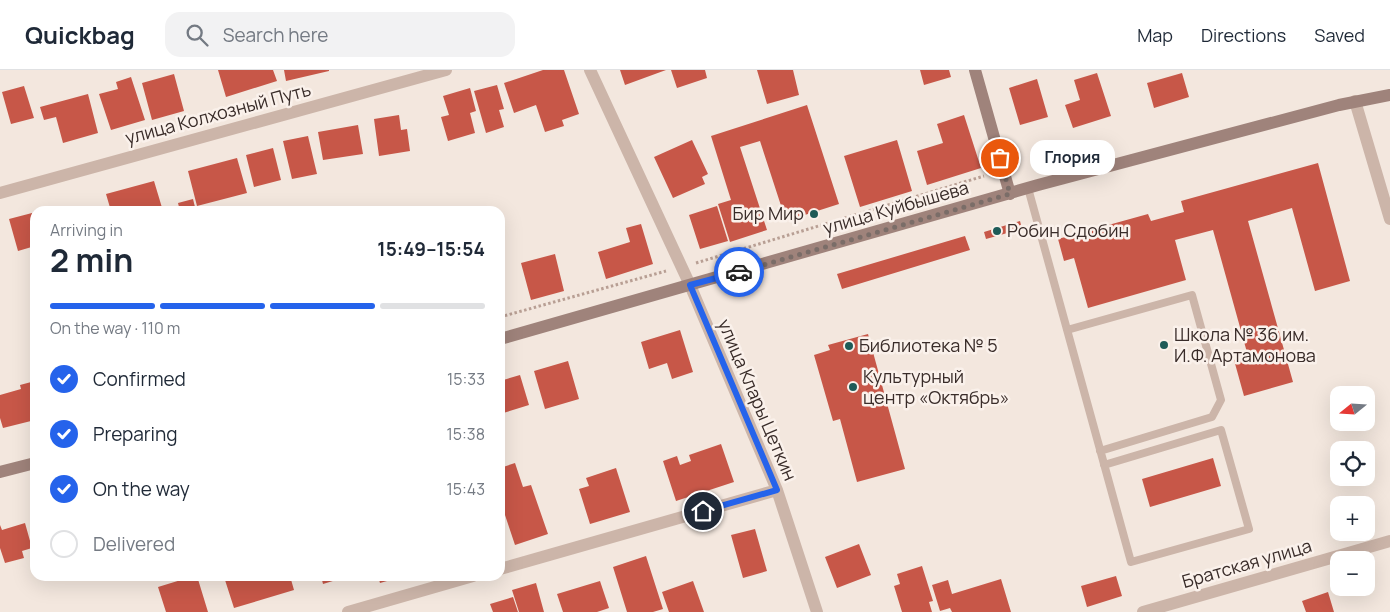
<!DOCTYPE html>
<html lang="en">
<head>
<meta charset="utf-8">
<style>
	:root { --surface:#fff; --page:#f2f2f3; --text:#1f2937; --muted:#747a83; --line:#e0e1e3; --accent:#2563eb }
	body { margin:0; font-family:Manrope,sans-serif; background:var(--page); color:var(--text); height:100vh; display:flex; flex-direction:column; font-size:19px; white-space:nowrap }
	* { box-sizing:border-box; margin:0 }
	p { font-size:16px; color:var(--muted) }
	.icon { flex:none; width:28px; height:28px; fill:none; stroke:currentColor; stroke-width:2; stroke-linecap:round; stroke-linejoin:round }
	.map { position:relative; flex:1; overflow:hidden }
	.side { position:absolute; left:30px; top:136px; width:475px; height:375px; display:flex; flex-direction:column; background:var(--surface); border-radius:15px; box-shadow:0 5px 20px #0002 }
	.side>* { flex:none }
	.needle { width:32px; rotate:252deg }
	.tools { position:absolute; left:1330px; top:316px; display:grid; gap:10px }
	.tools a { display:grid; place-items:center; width:45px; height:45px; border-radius:10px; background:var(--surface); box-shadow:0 5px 20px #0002; font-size:25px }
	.pin { position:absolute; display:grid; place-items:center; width:42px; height:42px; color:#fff; margin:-21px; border:2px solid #fff; border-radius:50%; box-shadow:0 1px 5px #0007 }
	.courier { position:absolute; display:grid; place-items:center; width:50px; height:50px; margin:-25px; border:4px solid #2563eb; border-radius:50%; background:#fff; color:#222; box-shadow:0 1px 6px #0007 }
	.bubble { position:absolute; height:35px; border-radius:15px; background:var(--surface); box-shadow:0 5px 20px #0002; font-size:16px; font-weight:700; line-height:35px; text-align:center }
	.headline em { font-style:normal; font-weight:700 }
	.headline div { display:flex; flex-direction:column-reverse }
	.headline { display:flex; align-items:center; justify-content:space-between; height:85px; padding:0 20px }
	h1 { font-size:32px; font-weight:700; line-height:38px }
	.bar { display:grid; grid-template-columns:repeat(4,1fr); gap:8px 5px; align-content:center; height:60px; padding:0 20px }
	.bar i { height:6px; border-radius:4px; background:var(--line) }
	.bar .on { background:var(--accent) }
	.bar p { grid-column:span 4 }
	ol { padding:0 20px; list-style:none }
	li { display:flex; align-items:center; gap:15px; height:55px }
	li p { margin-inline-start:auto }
	li .icon { padding:5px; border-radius:50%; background:var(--accent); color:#fff; stroke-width:4 }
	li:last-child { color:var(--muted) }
	li i { width:28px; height:28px; border:2px solid var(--line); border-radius:50% }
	header { display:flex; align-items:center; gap:30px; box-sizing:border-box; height:70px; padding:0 25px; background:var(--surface); border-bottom:1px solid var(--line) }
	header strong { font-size:24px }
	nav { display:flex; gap:28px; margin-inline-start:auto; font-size:18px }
	.search { width:350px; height:45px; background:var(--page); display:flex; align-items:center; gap:12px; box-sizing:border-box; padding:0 18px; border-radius:15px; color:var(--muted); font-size:19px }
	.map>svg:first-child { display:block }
	.building { fill:#c75748 }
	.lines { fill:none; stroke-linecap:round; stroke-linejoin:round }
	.path { stroke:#b89f94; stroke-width:3; stroke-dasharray:2.5 2.5; stroke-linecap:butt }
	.lane { stroke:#ccb5a9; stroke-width:8 }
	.street { stroke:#ccb5a9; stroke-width:12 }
	.secondary { stroke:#9f837b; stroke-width:12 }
	.done { stroke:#7a6d68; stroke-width:5; stroke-dasharray:0 9 }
	.route { stroke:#2563eb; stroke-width:6 }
	.poi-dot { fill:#1e5b58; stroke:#faf1eb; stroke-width:2 }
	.labels { text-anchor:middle; stroke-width:5; stroke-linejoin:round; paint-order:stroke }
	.street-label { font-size:18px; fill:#392c29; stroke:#faf1eb }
	.poi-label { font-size:18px; fill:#392c29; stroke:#faf1eb; text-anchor:start }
</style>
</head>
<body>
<header>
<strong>Quickbag</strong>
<div class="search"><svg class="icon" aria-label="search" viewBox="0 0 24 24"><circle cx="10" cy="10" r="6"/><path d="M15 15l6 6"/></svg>Search here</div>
<nav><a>Map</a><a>Directions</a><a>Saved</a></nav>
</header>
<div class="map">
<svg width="1390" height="542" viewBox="0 0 1390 542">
	<rect width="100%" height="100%" fill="#f3e7de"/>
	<path class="building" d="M218,0h55l4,11 -51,16z
		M284,0h45v1l-43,10z
		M543,0h21l15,44 -17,6 2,6 -19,6 -9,-27 -22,8 -10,-30z
		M620,0h46l-41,15z
		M671,0h34l2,8 -30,10z
		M757,0h36l6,25 -32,9z
		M920,0h29l2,7 -27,8z
		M1097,3l14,43 -38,12 -8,-23 15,-5 -6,-20z
		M1182,3l7,24 -35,11 -7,-25z
		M174,4l10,37 -32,9 -10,-37z
		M131,7l14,43 -34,10 -12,-36 19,-5 -2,-7z
		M1037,9l11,38 -28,8 -11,-37z
		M497,15l7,24 -5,1 5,17 -18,6 -12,-42z
		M24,16l10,32 -23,6 -9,-32z
		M470,18l6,23 -6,2 5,20 -27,8 -7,-24 8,-2 -6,-19z
		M88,24l10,39 -35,10 -7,-26 -12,3 -4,-13z
		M807,35l32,99 -53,17 -26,-80 -20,6 27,83 -37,12 -12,-38 13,-4 -20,-64z
		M399,45l2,15 6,-1 3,22 -31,5 -5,-37z
		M964,45l17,53 -54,17 -10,-34 26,-8 -6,-19z
		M358,55l5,29 -40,6 -5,-28z
		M308,66l9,38 -25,5 -9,-38z
		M692,70l16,34 -6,3 3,7 -32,14 -19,-41z
		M897,70l15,51 -52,16 -16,-51z
		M273,78l8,32 -27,7 -8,-32z
		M237,88l10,35 -50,13 -9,-35z
		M1318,93l32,118 -35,10 -23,-83 -44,13 45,161 -49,14 -10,-36 14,-4 -35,-126 -38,10 11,40 -98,28 -14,-50 -10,3 -6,-22 90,-25 3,7 33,-9 -3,-11z
		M154,111l9,30h-43l-1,-2 -8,2 -5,-17z
		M193,129l3,12h-16l-2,-8z
		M65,136l1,5h-17z
		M717,136l11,35 -28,8 -11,-34z
		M32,143l3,10v23l-17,5 -9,-32z
		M1020,151l2,8 -36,10 -2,-7z
		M641,154l12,40 -47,15 -8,-27 32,-10 -4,-14z
		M965,166l5,14 -128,39 -5,-15z
		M555,184l9,37 -33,9 -10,-37z
		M680,260l13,42 -21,7 -5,-16 -18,6 -8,-27z
		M868,264l37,135 -48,13 -17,-63 -7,2 -19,-66 16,-5 -2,-5z
		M568,291l11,38 -34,10 -11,-38z
		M520,305l9,30 -29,9v-33z
		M35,311v39l-32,8 -3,-10v-23l21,-6 -1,-4z
		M721,374l13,38 -58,19 -13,-40 14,-5 3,9 11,-4 -2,-6z
		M1213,388l8,28 -71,21 -8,-28z
		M515,393l8,24 8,-2 17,49 -33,11 -15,-45v-32z
		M616,398l14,44 -40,12 -11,-35 10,-3 -3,-8z
		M25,453l7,25 -10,3 2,7 -19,5 -5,-15v-23l2,5z
		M755,459l12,42 -24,7 -12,-43z
		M859,474l12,31 -34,13 -12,-31z
		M646,486l17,53 -10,3h-26l-14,-45z
		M922,496l11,35 -4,1 3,10h-30l-8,-26 6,-2 -3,-10z
		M194,506h3l11,36h-42l-8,-25z
		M240,506h50l4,14 -60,18 -9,-28z
		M321,506h25v1l-23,7z
		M378,506h23v1l-21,6z
		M1116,506l6,20 -35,11 -6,-21z
		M1001,509l10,33h-59l-2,-4 -10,3 -8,-26 16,-5 4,14z
		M600,511l9,27 -12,4h-34l-6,-18z
		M693,511l11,31h-35l-7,-20z
		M536,513l8,29h-25l-7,-22z
		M1328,522l6,20h-28l-4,-11z
		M513,527l5,15h-25l-3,-8z"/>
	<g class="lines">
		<path class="path" d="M696,193l288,-87
			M500,247l166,-46"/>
		<path class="lane" d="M1028,118l103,374 118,-33 -28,-99 -117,35
			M1067,260l125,-35 29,105 -9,17 -112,34"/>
		<path class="street" d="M590,0l100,215 87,205 40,122
			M1355,31l35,118
			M0,123l446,-123
			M500,499l277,-79
			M348,542l125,-36
			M1143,542l247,-71"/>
		<path class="secondary" d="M975,0l35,124
			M500,269l538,-154 301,-80 51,-10
			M0,402l35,-9"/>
	</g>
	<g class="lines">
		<path class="done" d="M739,202l271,-78 -10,-36"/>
		<path class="route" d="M703,441l74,-21 -87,-205 49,-13"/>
	</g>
	<g class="poi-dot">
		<circle cx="814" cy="144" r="5"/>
		<circle cx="997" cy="161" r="5"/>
		<circle cx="1164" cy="275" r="5"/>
		<circle cx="849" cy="276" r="5"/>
		<circle cx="853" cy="317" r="5"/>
	</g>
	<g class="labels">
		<g class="street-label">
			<text transform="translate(218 44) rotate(-15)" y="6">улица Колхозный Путь</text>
			<text transform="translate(896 138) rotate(-16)" y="6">улица Куйбышева</text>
			<text transform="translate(757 330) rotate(67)" y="6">улица Клары Цеткин</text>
			<text transform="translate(1247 494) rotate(-16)" y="6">Братская улица</text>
		</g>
		<g class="poi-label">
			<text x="804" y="150" text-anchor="end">Бир Мир</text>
			<text x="1007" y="167">Робин Сдобин</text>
			<text x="1174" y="271">Школа № 36 им.<tspan x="1174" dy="21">И.Ф. Артамонова</tspan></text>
			<text x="859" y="282">Библиотека № 5</text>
			<text x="863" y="313">Культурный<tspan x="863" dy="21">центр «Октябрь»</tspan></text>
		</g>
	</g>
</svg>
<div class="tools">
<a><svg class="needle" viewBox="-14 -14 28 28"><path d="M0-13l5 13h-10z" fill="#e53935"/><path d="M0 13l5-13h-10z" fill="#747a83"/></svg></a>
<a><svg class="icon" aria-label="locate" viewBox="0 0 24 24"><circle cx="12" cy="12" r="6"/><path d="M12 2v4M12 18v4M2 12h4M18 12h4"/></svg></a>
<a>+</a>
<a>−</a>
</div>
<div class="pin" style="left:1000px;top:88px;background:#ea580c"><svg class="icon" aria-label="bag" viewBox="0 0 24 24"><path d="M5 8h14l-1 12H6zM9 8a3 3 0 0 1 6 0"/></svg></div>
<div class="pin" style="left:703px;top:441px;background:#1f2937"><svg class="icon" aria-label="home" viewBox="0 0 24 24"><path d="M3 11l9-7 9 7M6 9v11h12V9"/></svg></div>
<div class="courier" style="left:739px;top:202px"><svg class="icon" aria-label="car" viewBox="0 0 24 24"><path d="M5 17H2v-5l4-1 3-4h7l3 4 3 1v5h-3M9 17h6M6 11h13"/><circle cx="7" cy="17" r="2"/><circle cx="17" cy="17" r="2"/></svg></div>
<div class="bubble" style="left:1030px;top:70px;width:85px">Глория</div>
<section class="side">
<div class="headline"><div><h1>2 min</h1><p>Arriving in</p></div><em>15:49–15:54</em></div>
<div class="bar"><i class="on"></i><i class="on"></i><i class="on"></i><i></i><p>On the way · 110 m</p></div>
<ol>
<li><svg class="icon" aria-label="check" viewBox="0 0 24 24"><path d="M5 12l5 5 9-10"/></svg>Confirmed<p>15:33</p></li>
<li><svg class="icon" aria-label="check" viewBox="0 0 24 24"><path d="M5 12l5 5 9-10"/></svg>Preparing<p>15:38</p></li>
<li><svg class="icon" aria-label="check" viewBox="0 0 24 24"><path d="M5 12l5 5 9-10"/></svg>On the way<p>15:43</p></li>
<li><i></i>Delivered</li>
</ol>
</section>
</div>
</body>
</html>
